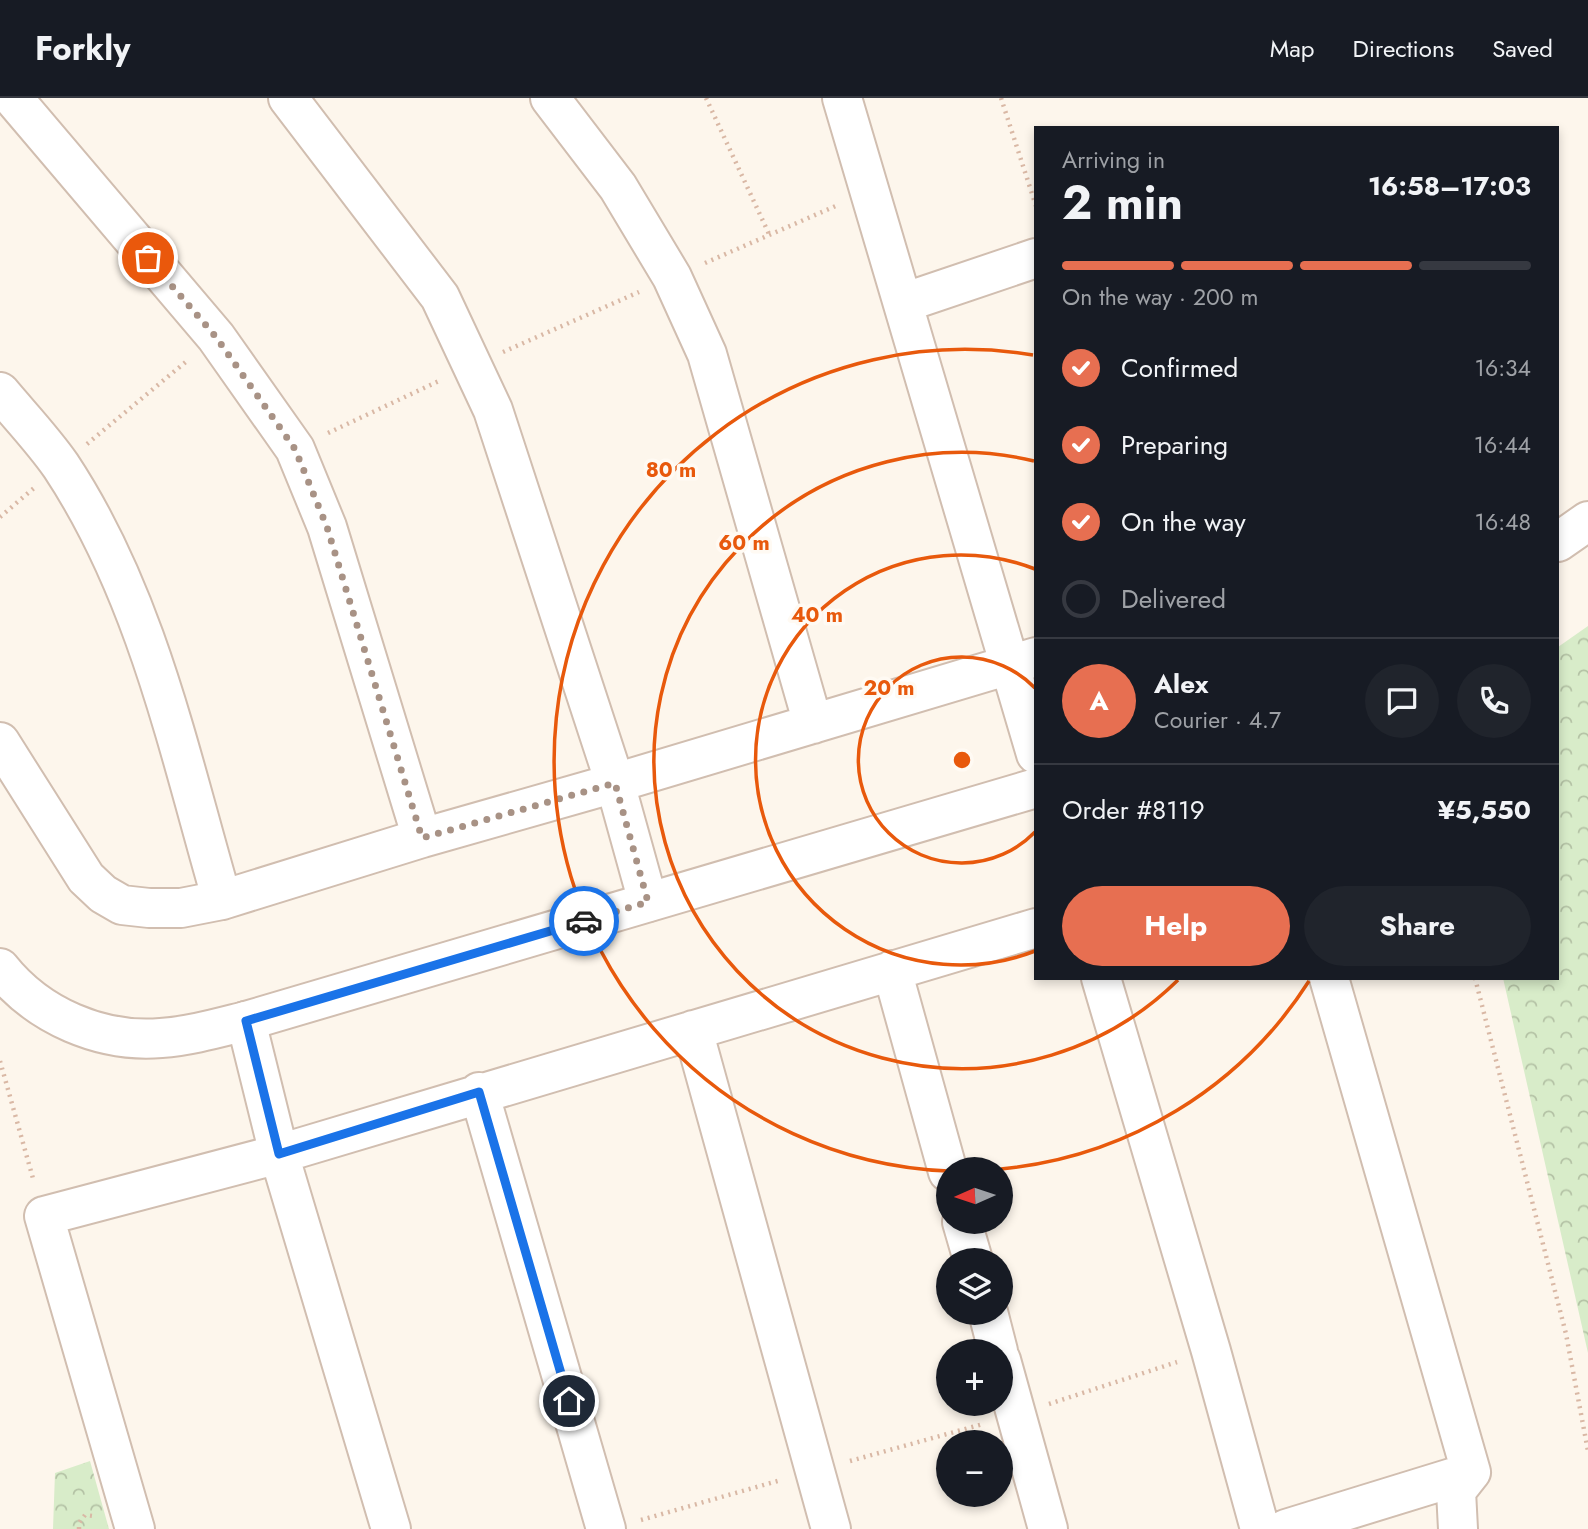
<!DOCTYPE html>
<html lang="en">
<head>
<meta charset="utf-8">
<style>
	:root { --surface:#171b24; --page:#20242c; --text:#f1f3f6; --muted:#9ea1a6; --line:#363941; --accent:#e76f51 }
	body { margin:0; font-family:Jost,sans-serif; background:var(--page); color:var(--text); height:100vh; display:flex; flex-direction:column; font-size:26px; white-space:nowrap }
	* { box-sizing:border-box; margin:0 }
	p { font-size:23px; color:var(--muted) }
	.icon { flex:none; width:38px; height:38px; fill:none; stroke:currentColor; stroke-width:2; stroke-linecap:round; stroke-linejoin:round }
	.map { position:relative; flex:1; overflow:hidden }
	.drawer { position:absolute; left:1034px; top:28px; width:525px; height:854px; display:flex; flex-direction:column; background:var(--surface); border-radius:0px; box-shadow:0 4px 10px #0003 }
	.drawer>* { flex:none }
	.needle { width:46px; rotate:267deg }
	.tools { position:absolute; left:936px; top:1059px; display:grid; gap:14px }
	.tools a { display:grid; place-items:center; width:77px; height:77px; border-radius:50%; background:var(--surface); box-shadow:0 4px 10px #0003; font-size:35px }
	.pin { position:absolute; display:grid; place-items:center; width:60px; height:60px; color:#fff; margin:-30px; border:4px solid #fff; border-radius:50%; box-shadow:0 2px 7px #0007 }
	.courier { position:absolute; display:grid; place-items:center; width:70px; height:70px; margin:-35px; border:5px solid #1a73e8; border-radius:50%; background:#fff; color:#222; box-shadow:0 2px 9px #0007 }
	.summary em { font-style:normal; font-weight:700 }
	.summary div { display:flex; flex-direction:column-reverse }
	.summary { display:flex; align-items:center; justify-content:space-between; height:119px; padding:0 28px }
	h1 { font-size:46px; font-weight:700; line-height:52px }
	.bar { display:grid; grid-template-columns:repeat(4,1fr); gap:10px 7px; align-content:center; height:84px; padding:0 28px }
	.bar i { height:9px; border-radius:5px; background:var(--line) }
	.bar .on { background:var(--accent) }
	.bar p { grid-column:span 4 }
	.line { display:flex; align-items:center; gap:18px; padding:0 28px; border-top:2px solid var(--line) }
	.line div { flex:1 }
	.round { display:grid; place-items:center; flex:none; width:74px; height:74px; border-radius:37px; background:var(--page) }
	ol { padding:0 28px; list-style:none }
	li { display:flex; align-items:center; gap:21px; height:77px }
	li p { margin-inline-start:auto }
	li .icon { padding:7px; border-radius:50%; background:var(--accent); color:#fff; stroke-width:4 }
	li:last-child { color:var(--muted) }
	li i { width:38px; height:38px; border:4px solid var(--line); border-radius:50% }
	.primary-button { display:flex; gap:14px; margin-top:auto; padding:14px 28px }
	.primary-button a { flex:1; height:80px; border-radius:42px; background:var(--accent); color:#fff; font-size:28px; font-weight:700; line-height:80px; text-align:center }
	.primary-button a+a { background:var(--page); color:var(--text) }
	header { display:flex; align-items:center; gap:42px; box-sizing:border-box; height:98px; padding:0 35px; background:var(--surface); border-bottom:2px solid var(--line) }
	header strong { font-size:33px }
	nav { display:flex; gap:38px; margin-inline-start:auto; font-size:24px }
	.map>svg:first-child { display:block }
	.forest { fill:url(#forest-crowns) }
	.lines { fill:none; stroke-linecap:round; stroke-linejoin:round }
	.minor-casing { stroke:#d1beb0; stroke-width:42 }
	.tertiary-casing { stroke:#d1beb0; stroke-width:42 }
	.path { stroke:#d9b8a5; stroke-width:4.5; stroke-dasharray:2 5; stroke-linecap:butt }
	.minor { stroke:#fff; stroke-width:38 }
	.tertiary { stroke:#fff; stroke-width:38 }
	.done { stroke:#a89285; stroke-width:7; stroke-dasharray:0 12.6 }
	.route { stroke:#1a73e8; stroke-width:9 }
	.ring { fill:none; stroke:#e8590c; stroke-width:3.5 }
	.centre { fill:#e8590c; stroke:#fffaf3; stroke-width:3.5 }
	.ring-label { font-size:21px; text-anchor:middle; font-weight:bold; fill:#e8590c; stroke:#fffaf3; stroke-width:7; stroke-linejoin:round; paint-order:stroke }
</style>
</head>
<body>
<header>
<strong>Forkly</strong>
<nav><a>Map</a><a>Directions</a><a>Saved</a></nav>
</header>
<div class="map">
<svg width="1588" height="1431" viewBox="0 0 1588 1431">
	<defs>
		<pattern id="forest-crowns" width="20" height="18" patternUnits="userSpaceOnUse" patternTransform="scale(1.75)"><rect width="20" height="18" fill="#d8ecc9"/><path d="M2 6a3 3 0 1 1 6 0M12 15a3 3 0 1 1 6 0" fill="none" stroke="#b4c2a5"/></pattern>
	</defs>
	<rect width="100%" height="100%" fill="#fdf6ec"/>
	<path class="forest" d="M1588,528v727l-85,-375h55v-331z
		M90,1363l19,68h-56l2,-56z"/>
	<g class="lines">
		<defs>
			<path id="minor" d="M13,0l203,239 79,112 32,78 95,311
				M288,0l152,199 53,113 122,373 33,119
				M550,0l68,89 54,90 35,77 106,370
				M842,0l194,656
				M903,205l133,-45
				M0,294c20,24 43,48 61,74 86,130 118,286 161,434
				M0,644l86,136 17,16 19,11 27,3h32l41,-8 200,-62 193,-55 421,-126
				M892,872l56,202
				M1101,880l110,373 49,178
				M1329,880l142,494 -15,19 2,38
				M246,923l33,133 112,375
				M693,932l138,499
				M479,994l127,437
				M962,1124l11,38
				M988,1214l10,39
				M1001,1262l47,169
				M135,1431l-91,-313 235,-62 757,-226
				M1286,1431l185,-57"/>
			<path id="tertiary" d="M1558,444l30,-21
				M0,870c38,48 101,75 161,70 29,-2 57,-10 85,-17l790,-233"/>
		</defs>
		<use href="#minor" class="minor-casing"/>
		<use href="#tertiary" class="tertiary-casing"/>
		<path class="path" d="M706,0l63,136
			M1001,0l35,108
			M705,165l133,-58
			M503,254l136,-60
			M328,335l113,-53
			M87,346l101,-84
			M0,419l34,-29
			M1475,880l91,356 22,117
			M0,963l34,121
			M1049,1306l128,-42
			M850,1363l133,-37
			M641,1422l140,-40
			M79,1431v-6l6,-8 8,1"/>
		<use href="#minor" class="minor"/>
		<use href="#tertiary" class="tertiary"/>
	</g>
	<g class="lines">
		<path class="done" d="M148,160l68,79 79,112 32,78 95,311 193,-55 33,119 -64,19"/>
		<path class="route" d="M569,1303l-90,-309 -200,62 -33,-133 338,-100"/>
	</g>
	<g class="ring">
		<path d="M1035 734A103 103 0 1 1 1035 590"/>
		<path d="M1035 853A205 205 0 1 1 1035 471"/>
		<path d="M1178 882A308 308 0 1 1 1034 363"/>
		<path d="M1309 883A411 411 0 0 1 1001 1071M948 1073A411 411 0 1 1 1033 257"/>
	</g>
	<circle cx="962" cy="662" r="10" class="centre"/>
	<g class="ring-label">
		<text x="671" y="379">80 m</text>
		<text x="744" y="452">60 m</text>
		<text x="817" y="524">40 m</text>
		<text x="889" y="597">20 m</text>
	</g>
</svg>
<div class="tools">
<a><svg class="needle" viewBox="-14 -14 28 28"><path d="M0-13l5 13h-10z" fill="#e53935"/><path d="M0 13l5-13h-10z" fill="#9ea1a6"/></svg></a>
<a><svg class="icon" aria-label="layers" viewBox="0 0 24 24"><path d="M12 4l9 5-9 5-9-5zM3 14l9 5 9-5"/></svg></a>
<a>+</a>
<a>−</a>
</div>
<div class="pin" style="left:148px;top:160px;background:#ea580c"><svg class="icon" aria-label="bag" viewBox="0 0 24 24"><path d="M5 8h14l-1 12H6zM9 8a3 3 0 0 1 6 0"/></svg></div>
<div class="pin" style="left:569px;top:1303px;background:#1f2937"><svg class="icon" aria-label="home" viewBox="0 0 24 24"><path d="M3 11l9-7 9 7M6 9v11h12V9"/></svg></div>
<div class="courier" style="left:584px;top:823px"><svg class="icon" aria-label="car" viewBox="0 0 24 24"><path d="M5 17H2v-5l4-1 3-4h7l3 4 3 1v5h-3M9 17h6M6 11h13"/><circle cx="7" cy="17" r="2"/><circle cx="17" cy="17" r="2"/></svg></div>
<section class="drawer">
<div class="summary"><div><h1>2 min</h1><p>Arriving in</p></div><em>16:58–17:03</em></div>
<div class="bar"><i class="on"></i><i class="on"></i><i class="on"></i><i></i><p>On the way · 200 m</p></div>
<ol>
<li><svg class="icon" aria-label="check" viewBox="0 0 24 24"><path d="M5 12l5 5 9-10"/></svg>Confirmed<p>16:34</p></li>
<li><svg class="icon" aria-label="check" viewBox="0 0 24 24"><path d="M5 12l5 5 9-10"/></svg>Preparing<p>16:44</p></li>
<li><svg class="icon" aria-label="check" viewBox="0 0 24 24"><path d="M5 12l5 5 9-10"/></svg>On the way<p>16:48</p></li>
<li><i></i>Delivered</li>
</ol>
<div class="line" style="height:126px"><b class="round" style="background:var(--accent);color:#fff">A</b><div><b>Alex</b><p>Courier · 4.7</p></div><a class="round"><svg class="icon" aria-label="chat" viewBox="0 0 24 24"><path d="M4 5h16v11H9l-5 4z"/></svg></a><a class="round"><svg class="icon" aria-label="phone" viewBox="0 0 24 24"><path d="M5 4h4l2 5-3 2q2 4 5 5l2-3 5 2v4C11 20 4 13 5 4z"/></svg></a></div>
<div class="line" style="height:91px"><div>Order #8119</div><b>¥5,550</b></div>
<div class="primary-button"><a>Help</a><a>Share</a></div>
</section>
</div>
</body>
</html>
